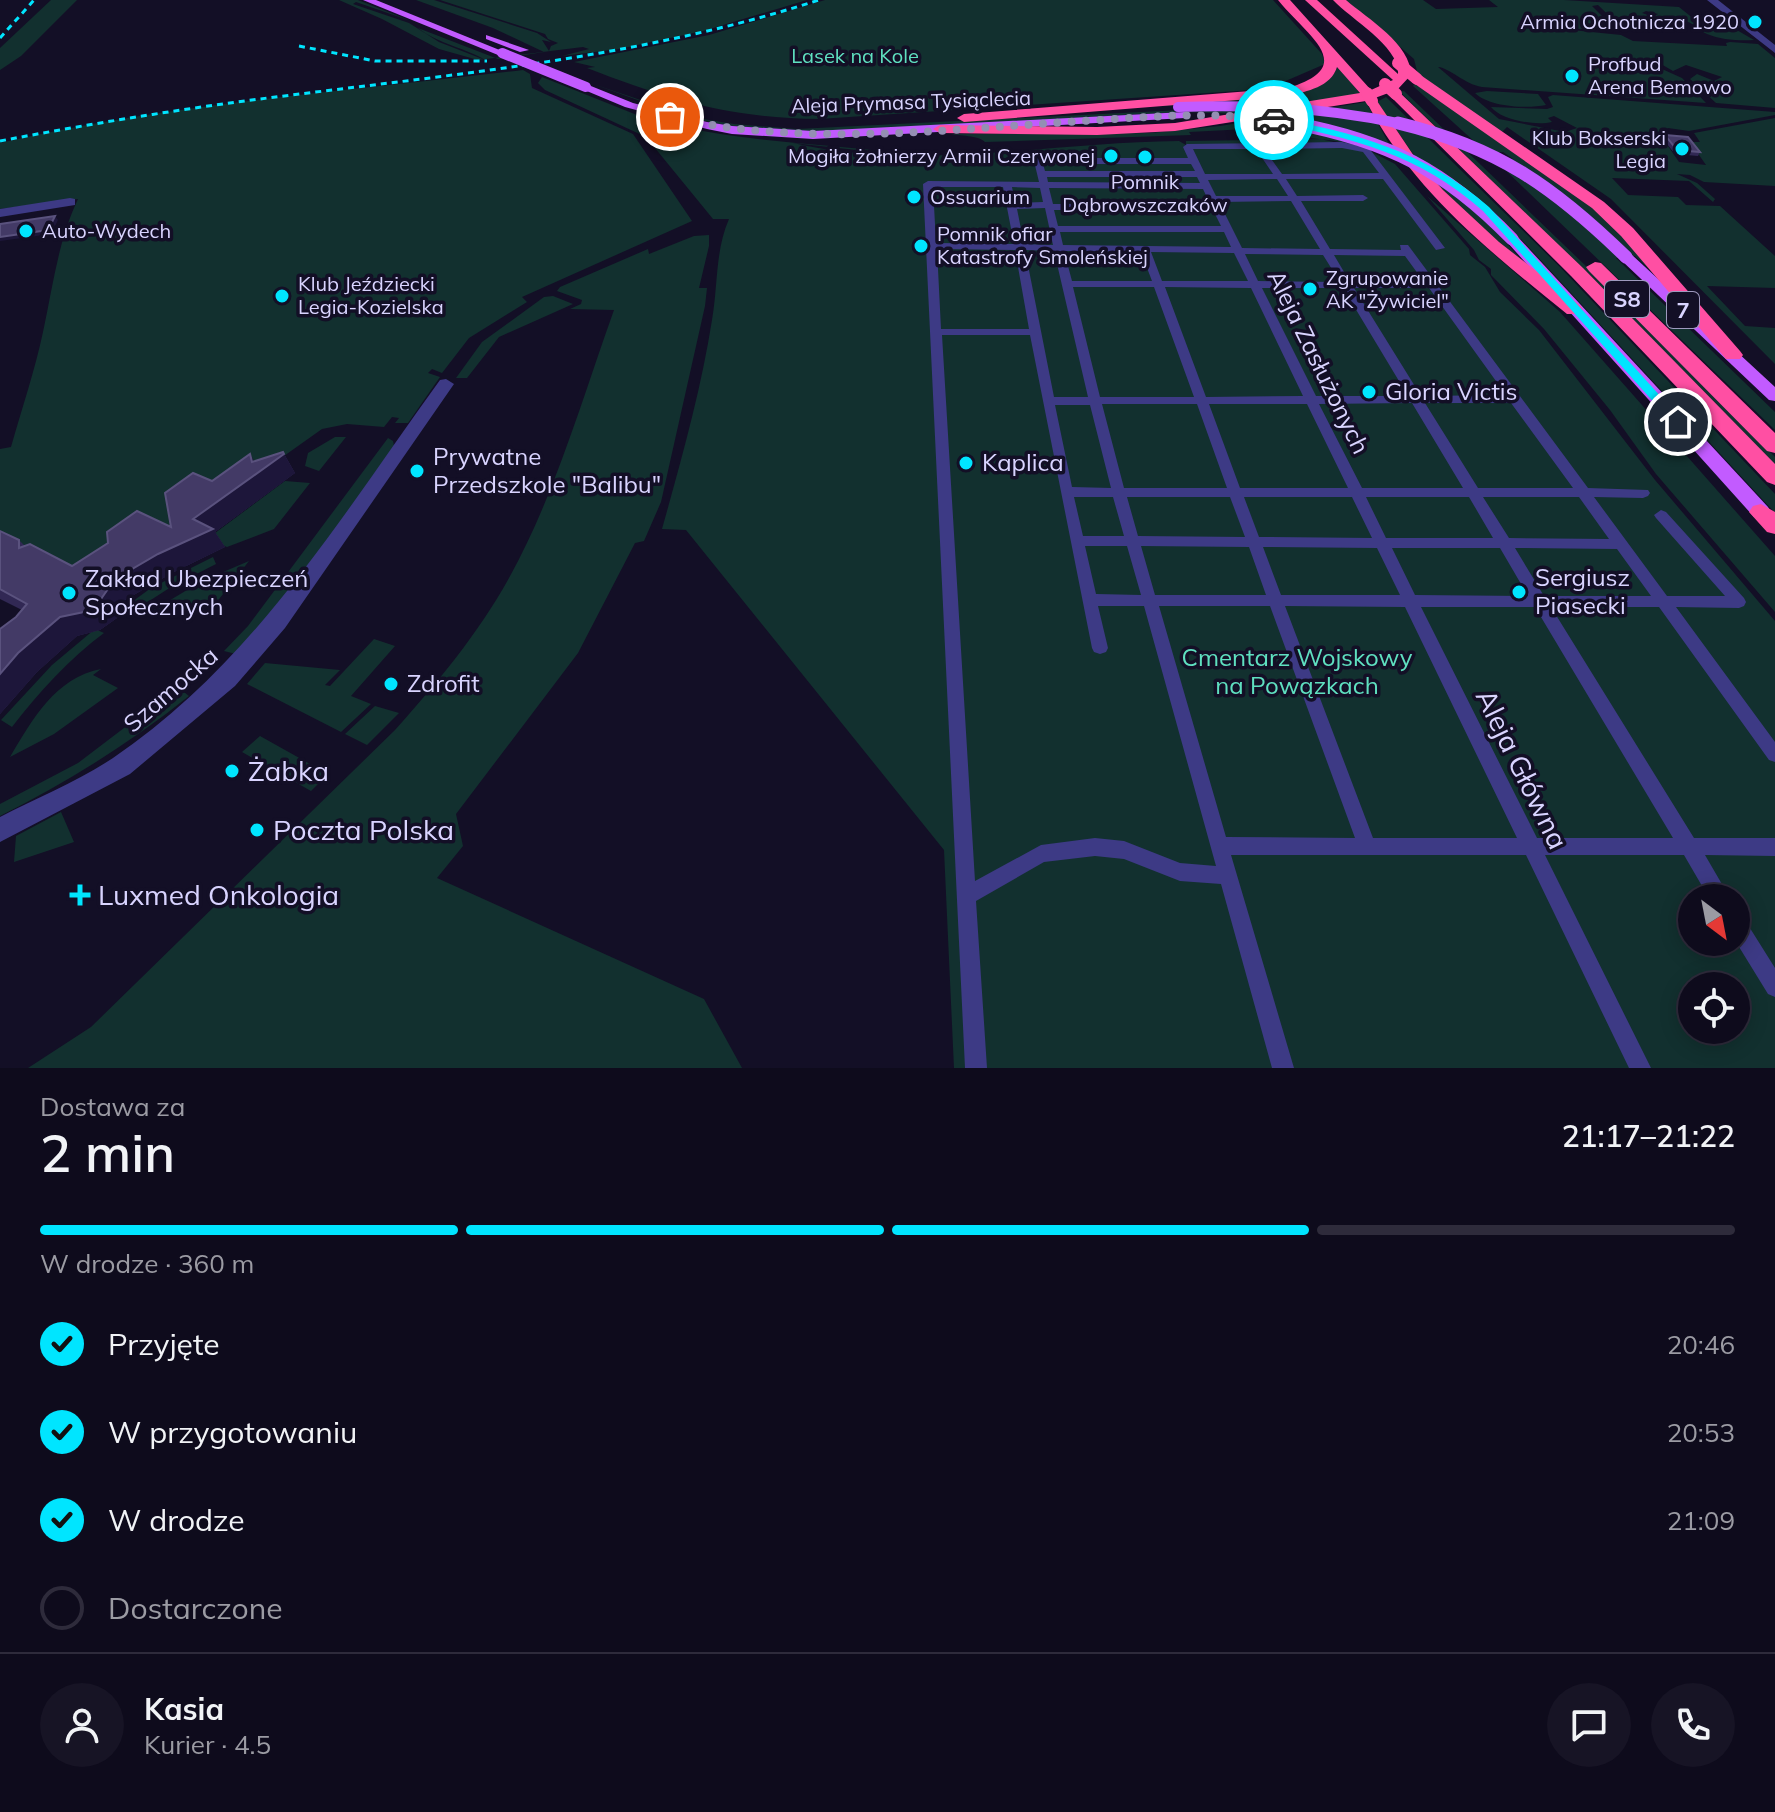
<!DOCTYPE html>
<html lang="pl">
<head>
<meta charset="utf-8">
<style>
	:root { --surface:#0e0b1c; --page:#171425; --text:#f1f3f6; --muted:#9b9ba3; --line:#2e2b3b; --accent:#00e5ff }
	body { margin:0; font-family:Mulish,sans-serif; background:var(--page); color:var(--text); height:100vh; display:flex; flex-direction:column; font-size:30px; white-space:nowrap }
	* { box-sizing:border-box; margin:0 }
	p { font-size:26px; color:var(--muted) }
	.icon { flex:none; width:44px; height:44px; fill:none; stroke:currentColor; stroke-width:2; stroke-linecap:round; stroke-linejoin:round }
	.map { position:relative; height:1068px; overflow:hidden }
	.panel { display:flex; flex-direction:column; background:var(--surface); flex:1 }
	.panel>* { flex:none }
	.needle { width:52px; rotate:148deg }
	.controls { position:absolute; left:1678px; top:884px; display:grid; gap:16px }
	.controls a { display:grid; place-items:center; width:72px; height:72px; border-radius:50%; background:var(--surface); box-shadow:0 4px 20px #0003,0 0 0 2px var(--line); font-size:40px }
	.pin { position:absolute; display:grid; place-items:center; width:68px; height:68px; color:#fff; margin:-34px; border:4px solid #fff; border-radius:50%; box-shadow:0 2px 8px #0007 }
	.courier { position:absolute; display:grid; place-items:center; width:80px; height:80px; margin:-40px; border:6px solid #00e5ff; border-radius:50%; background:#fff; color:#222; box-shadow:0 2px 10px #0007 }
	.headline em { font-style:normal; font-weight:600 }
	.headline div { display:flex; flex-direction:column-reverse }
	.headline { display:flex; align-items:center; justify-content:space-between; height:136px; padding:0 40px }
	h1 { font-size:52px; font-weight:600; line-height:60px }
	.bar { display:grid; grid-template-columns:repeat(4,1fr); gap:12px 8px; align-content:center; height:96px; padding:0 40px }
	.bar i { height:10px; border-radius:6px; background:var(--line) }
	.bar .selected { background:var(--accent) }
	.bar p { grid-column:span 4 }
	.line { display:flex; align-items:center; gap:20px; padding:0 40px; border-top:2px solid var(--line) }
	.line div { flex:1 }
	.round { display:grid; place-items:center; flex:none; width:84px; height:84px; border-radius:42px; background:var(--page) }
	ol { padding:0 40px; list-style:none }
	li { display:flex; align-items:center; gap:24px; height:88px }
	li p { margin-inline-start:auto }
	li .icon { padding:8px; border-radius:50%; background:var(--accent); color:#111; stroke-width:4 }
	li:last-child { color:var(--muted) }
	li i { width:44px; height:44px; border:4px solid var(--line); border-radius:50% }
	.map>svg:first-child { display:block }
	.green { fill:#12302f; fill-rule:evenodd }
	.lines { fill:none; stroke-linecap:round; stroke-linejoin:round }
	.pedestrian { fill:#3d3a85; fill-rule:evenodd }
	.minor { fill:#3d3a85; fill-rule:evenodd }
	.primary { fill:#c25bff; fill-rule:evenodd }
	.motorway { fill:#ff4fa3; fill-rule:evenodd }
	.rail { stroke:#00e5ff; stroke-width:3; stroke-dasharray:6 5; stroke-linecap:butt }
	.primary-bridge-far1 { stroke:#c25bff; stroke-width:10 }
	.primary-bridge { stroke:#c25bff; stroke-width:13 }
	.motorway-bridge { stroke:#ff4fa3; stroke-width:12 }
	.wall { fill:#312854 }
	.shaded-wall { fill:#1d163a }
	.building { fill:#433a66; stroke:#5a527e; stroke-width:2 }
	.route { fill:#00e5ff }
	.done { stroke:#948fb3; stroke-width:8; stroke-dasharray:0 14.4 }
	.poi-dot { fill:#00e5ff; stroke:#130f26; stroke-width:3 }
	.labels { text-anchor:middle; stroke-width:7; stroke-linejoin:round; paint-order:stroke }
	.far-poi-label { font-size:20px; fill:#d9d4ff; stroke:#130f26; text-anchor:start }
	.far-park-label { font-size:20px; fill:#5fe0c0; stroke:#130f26 }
	.far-street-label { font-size:20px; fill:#d9d4ff; stroke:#130f26 }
	.shield { fill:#130f26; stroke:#9e99be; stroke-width:2 }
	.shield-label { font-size:22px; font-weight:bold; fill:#d9d4ff }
	.street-label { font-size:24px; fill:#d9d4ff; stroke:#130f26 }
	.poi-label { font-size:24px; fill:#d9d4ff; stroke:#130f26; text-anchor:start }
	.park-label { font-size:24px; fill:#5fe0c0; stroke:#130f26 }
	.near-street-label { font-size:28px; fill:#d9d4ff; stroke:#130f26 }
	.near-poi-label { font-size:28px; fill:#d9d4ff; stroke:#130f26; text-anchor:start }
</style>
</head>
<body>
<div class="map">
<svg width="1775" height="1068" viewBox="0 0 1775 1068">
	<rect width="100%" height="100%" fill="#130f26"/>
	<path class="green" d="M51,0h26l-56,56 -21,14v-22z
		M339,0h19l53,21 -55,-19 -3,2 56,19 30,19 46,18c-19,-12 -47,-16 -67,-32l80,31 46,-7 -51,-24 -77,-28h18l103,33 14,9 -9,-2 7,11 2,-5 7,-3 -10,-4 -3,-5 -105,-34h367l-104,31 -84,18 -57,7 27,-7 -6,-2 -105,13 -39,-11 -57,-30z
		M825,0h448l49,54 3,10 -58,25 -448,30c-88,-1 -150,-19 -232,-51l8,-1 -21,-5 135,-27z
		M1346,0h77l13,9 62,-2 -9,-7h75l115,7 25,20 37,2h-6l19,11c-14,1 -33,0 -47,-6 -20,-10 -9,-13 -36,-14l5,6 -13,-2 -9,-8 4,-2 -12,-3 -4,2 9,3 9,9h-8l-6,-6h-20l10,10 32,2 -44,-1 -26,-25 -6,1 26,26 -19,-8 -17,-1 3,5 -3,1 -30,-1 69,7 12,6 94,5 -1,-3 4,-1 28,2 17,14v50l-59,-5 -26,-24 7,-5 17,7 8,-4 -36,-12 -13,6 -12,-7 -8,1 29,13 24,25 -224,-16c-18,-3 -32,-19 -44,-20l61,52 66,13 12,-4 -23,-12 -6,2 4,4c-17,4 -51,-2 -61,-15l56,2 6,-2 -5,-10 5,-2 222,17v3l-86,16 -21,-3 -3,2 2,8 -36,-3 5,7 32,4 11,16 27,3 -16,-23h10l-6,-9 81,-15v68l-71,-4 -14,-7 -13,-1 20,9 18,16 -2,3 -24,-21 -77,-3 16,17 50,2 8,8 34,1 55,50v32l-68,-2 38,40 30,2v36l-164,-165 -104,-72 -6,6 -83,-58 -4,-16z
		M1337,64l24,31 -62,10 -61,-3 -199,10 245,-16 42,-15 9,-9z
		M523,70l7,4 2,14 101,46 59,87 -170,76 5,5 -58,36 -27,35 -10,-4 -4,4 12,4 -32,46h-13l4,-5 -7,-1 -8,10 -37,-3 -25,5 -128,91 -105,62 -89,-34v-99l11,-2c11,-39 24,-77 32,-115 10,-46 15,-91 35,-133l-78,10v-66c171,-40 349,-52 523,-73z
		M542,77l95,38 42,13 -2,-2c73,16 148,18 222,27l3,2 -109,-12c127,29 257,-1 386,-2l7,4v-4l134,-2 46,10 29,15 74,85 1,6 15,12 15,25 39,38 116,150 120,141v447h-821l-10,-218 -258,-320 -24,-1c19,-68 39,-139 50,-209 6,-34 3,-69 17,-101h-16l-67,-82 -101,-47 -7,-7zM1692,898h44v44h-44zM1692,986h44v44h-44z
		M1416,82l164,114 45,43 26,32 -16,-15 -19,2 159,154v18l-278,-268 16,-3 -10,-7h-17l-73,-66z
		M593,84l98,33 43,7 63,5 385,-19 89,-1 -27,5 -61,-2 -329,19h-57l-67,-5 -45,-9z
		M1404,91l211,203 160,163v10l-194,-199 -181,-176z
		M1487,91l51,3 8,11c-19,4 -57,2 -71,-12z
		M1386,97l174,170 215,227v19l-254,-274h-18l32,36 -43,-35 -65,-66 -50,-72z
		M1366,102l33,60c-41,-21 -78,-25 -124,-24l-8,-10 -78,4 2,3 -206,7c-7,-7 -26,-6 -34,-8l199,-1 70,-7z
		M1427,196l133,116 215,244v56l-119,-138 -46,-64 -66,-81 -53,-54v-6l-12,-9 -5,-10z
		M709,235v11l-10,42h8l-2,18 -44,196 -17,39 -9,2 -57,110 -122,161 7,32 -26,32 267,121 38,69h-714l63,-41 304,-297c42,-47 83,-96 114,-152 46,-83 73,-179 105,-268l-44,-1 11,-5 1,-4 -25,-9 3,-4 88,-38 1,5 45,-18z
		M553,296l20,8 -74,33 -32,41h-11l26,-36 62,-45z
		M335,437h11l-27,34 -14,-5 3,-13z
		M388,438l5,3 1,5 -107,151 -47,58 -16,-4 24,-25z
		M285,481l25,2 -36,46 -47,18 -20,-8z
		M213,557l3,7 -45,23 -45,29 -8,-4 33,-24z
		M249,561l-37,47 -33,-1 -5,5 -22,-1 50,-30z
		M95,629l9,4c-35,26 -65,59 -92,94l-11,-7 51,-55z
		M374,639l21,7 -44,50 20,8 -30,28 -94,-48 18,-21 75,7 -15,15 5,1z
		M101,669l-8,6 25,13 -64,46 -44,23c22,-37 45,-79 91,-88z
		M180,689l9,7c-59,47 -121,86 -189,120v-12l78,-41 92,-70 3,1z
		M375,706l24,7 -32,32 -22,-11z
		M260,736l68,38 -17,17 -69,-39z
		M61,812l13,30 -60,20 2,-26z"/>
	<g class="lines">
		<path class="pedestrian" d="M1342,142l27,6 76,100 -9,2 -53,-71h-97l11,17 66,-1 5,3 -5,3h-62l29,48 71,1 -1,-5h8l180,243 60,2 2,3 -2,3 -5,2 -49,-1 73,99h58l-69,-78 -2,-3 7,-5 5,2 78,86 2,4 -2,4 -5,2 -63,-1 99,135v20l-6,-2 -110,-153h-108l143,231h81v18l-70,-1 25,43h-21l-25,-43h-139l106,213h-22l-103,-213h-295l63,213h-22l-51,-184 -41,-3 -56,-22 -29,-3 -51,6 -68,39 11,167h-22l-42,-884 5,-3 111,1 -5,-21 4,-3h150l-5,-11 4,-3zM1342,148l21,4 16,21 -97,1 -18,-25zM1193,149h63l17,25h-68zM1043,164h148l4,7h-150zM1047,177h150l3,6 -152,-1zM1277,179l11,17h-72l-8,-16zM933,187h70l11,57 -78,-1zM1012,187l28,1 3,14 -28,1zM1049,188l154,1 7,15h-157zM1291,201l29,48 -78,-1 -23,-46zM1045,208l8,37 -29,-1 -7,-35zM1054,210h159l8,16h-163zM1060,232h164l7,15 -168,-2zM937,249l78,1 14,79h-88zM1025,250l29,1 34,146h-34zM1064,251l77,1 11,29h-80zM1151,252l83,1 14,28h-86zM1245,254l78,1 17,27 -82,-1zM1334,255l71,1 19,26h-74zM1073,287h81l40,110h-94zM1165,287l86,1 52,108 -97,1zM1262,288h81l65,108h-92zM1354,288h75l77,107 -85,1zM942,335h88l62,313 2,4 6,2 6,-2 2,-4 -10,-42h46l72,260 -36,-3 -56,-22 -29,-3 -54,7 -66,36zM1412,403l51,85h-101l-43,-84zM1425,403h86l62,85h-95zM1102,404h95l30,84h-103zM1209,404h98l41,84h-108zM1055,405h35l21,83 -39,-1zM1074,497h39l11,39h-41zM1127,497h103l15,40 -107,-1zM1244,497h108l20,41 -113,-1zM1366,497h103l24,41h-107zM1483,497h96l30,42 -100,-1zM1085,546h42l14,49 -45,-1zM1141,546l108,1 17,48h-111zM1263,547l114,1 23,47h-119zM1392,548h108l28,48 -113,-1zM1515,548l102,1 34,47h-107zM1159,606h111l85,232 -129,-1zM1285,606l120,1 112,231h-144zM1421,607h114l138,231h-136z
			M1736,914l7,3 32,51v29l-7,-3 -32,-52z"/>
		<path class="minor" d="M1707,0h11l57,45v8z
			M70,198l5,1v6l-75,12v-8z
			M446,379l8,5 -169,244 -50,58 -105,88 -130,68v-25c37,-19 78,-36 113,-59 141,-95 229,-243 327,-378z"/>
		<path class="primary" d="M363,0h13l131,53 -9,2z
			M486,35l43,15 -9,2 -34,-13z
			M586,84l47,19 74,19 25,4 81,5 372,-19 6,3 -6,3 -372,21 -81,-5 -25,-5 -82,-22 -43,-18 -1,-2z
			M1512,235l5,1 251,271 3,5 -3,5h-14l-247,-275 -2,-3z
			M1626,253l5,1 144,133v14l-6,-1 -148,-140 -2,-3z"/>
		<path class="motorway" d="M1278,0h12l81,90 22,-10 -88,-80h12l81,74c2,-27 -46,-54 -65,-74h13c22,19 65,44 65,75l-14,15 186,178 192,196v21l-8,-3 -196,-206 -180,-179v-5l-16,6 43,64 25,28 56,52 82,64 2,4 -2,4h-14c-78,-63 -154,-123 -201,-213l-191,30 -78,4 -157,-2 -7,-4 7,-4 157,2 78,-4 185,-30 -23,-26c-6,20 -30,24 -48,29l-325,26 -7,-4 7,-4 324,-26c72,-22 19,-52 -10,-88z
			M1412,76h10l182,126 29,26 107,123 3,4 -3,4h-14l-105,-123 -29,-28 -180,-126z
			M1595,262l6,1 174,170v20l-8,-2 -178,-180 -3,-4z
			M1761,504l14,8v22l-8,-2 -18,-20 4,-6z"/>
		<path class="rail" d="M0,38l34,-38
			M299,46l76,15h112
			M0,141c100,-19 199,-35 300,-47 176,-22 349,-39 519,-94"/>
		<path class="primary-bridge-far1" d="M502,53l84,34
			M1178,107c78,-3 153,1 229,18
			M1241,116l63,9"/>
		<path class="primary-bridge" d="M1293,123c95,18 152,47 219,116
			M1398,123c100,24 156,64 228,134"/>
		<path class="motorway-bridge" d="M1398,63l19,16
			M1385,84l11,10
			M1367,93l5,8"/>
	</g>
	<path class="wall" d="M1665,135l35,17 -2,4 -23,-2 -12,-15z
		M283,452l12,21 -80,59 10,15 -53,26 -47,27 1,5 -9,13 -17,12 -23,6 -40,36 -37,42v-85l16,-12 6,-7 -22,-11v-68l19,9 6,6 47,20 99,-39 41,-46 42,-20z"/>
	<path class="shaded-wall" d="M55,216l3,4 -7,14 -51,7v-4z
		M250,454l10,17 24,-17 11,19 -80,59 10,15 -53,26 -47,27 1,5 -9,13 -17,12 -23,6 -40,36 -37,42v-40l18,-21 42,-36 133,-98 59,-57z"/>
	<path class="building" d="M1665,135l23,2 12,15 -23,-2z
		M55,216l-7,14 -48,7v-13z
		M283,452l1,2 -91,65 20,10 -55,25 -48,28v4l-9,13 -17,13 -24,5 -42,36 -18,21v-45l16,-12 11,-13 -27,-15v-58l19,9v8l11,-4 42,22 36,-23 -1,-11 30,-21 34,16 -6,-34 28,-20 19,8 38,-27 2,8z"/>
	<path class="route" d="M1274,118c79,13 154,35 215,89l193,213v5h-8l-191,-214c-64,-57 -131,-73 -212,-89z"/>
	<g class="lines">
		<path class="done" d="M670,117c141,32 286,11 429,3 58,-4 116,-8 175,0"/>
	</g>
	<g class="poi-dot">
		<circle cx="1755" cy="22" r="8"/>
		<circle cx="1572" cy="76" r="8"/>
		<circle cx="1682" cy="149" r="8"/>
		<circle cx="1111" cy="156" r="8"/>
		<circle cx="1145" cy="157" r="8"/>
		<circle cx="914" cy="197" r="8"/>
		<circle cx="26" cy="231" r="8"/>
		<circle cx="921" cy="246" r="8"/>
		<circle cx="1310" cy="289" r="8"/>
		<circle cx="282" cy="296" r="8"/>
		<circle cx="1369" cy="392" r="8"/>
		<circle cx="966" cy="463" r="8"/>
		<circle cx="417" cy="471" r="8"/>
		<circle cx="1519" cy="592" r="8"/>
		<circle cx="69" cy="593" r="8"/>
		<circle cx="391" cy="684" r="8"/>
		<circle cx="232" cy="771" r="8"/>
		<circle cx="257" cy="830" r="8"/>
		<path d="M76 883h8v8h8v8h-8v8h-8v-8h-8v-8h8z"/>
	</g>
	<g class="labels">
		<g class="far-poi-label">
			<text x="1739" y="29" text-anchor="end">Armia Ochotnicza 1920</text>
			<text x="1588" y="71">Profbud<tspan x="1588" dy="23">Arena Bemowo</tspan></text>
			<text x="1666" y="145" text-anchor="end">Klub Bokserski<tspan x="1666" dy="23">Legia</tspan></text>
			<text x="1095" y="163" text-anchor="end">Mogiła żołnierzy Armii Czerwonej</text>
			<text x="1145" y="189" text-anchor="middle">Pomnik<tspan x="1145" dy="23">Dąbrowszczaków</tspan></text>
			<text x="930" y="204">Ossuarium</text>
			<text x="42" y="238">Auto-Wydech</text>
			<text x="937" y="241">Pomnik ofiar<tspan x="937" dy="23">Katastrofy Smoleńskiej</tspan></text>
			<text x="1326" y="285">Zgrupowanie<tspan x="1326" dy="23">AK "Żywiciel"</tspan></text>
			<text x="298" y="291">Klub Jeździecki<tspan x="298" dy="23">Legia-Kozielska</tspan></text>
		</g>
		<g class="far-park-label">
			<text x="855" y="63">Lasek na Kole</text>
		</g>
		<g class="far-street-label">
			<text transform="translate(911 102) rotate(-2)" y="7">Aleja Prymasa Tysiąclecia</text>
		</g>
		<g class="shield">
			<rect x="1605" y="281" width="44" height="36" rx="6"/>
			<rect x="1667" y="292" width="32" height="36" rx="6"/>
		</g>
		<g class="shield-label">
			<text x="1627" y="307">S8</text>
			<text x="1683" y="318">7</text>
		</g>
		<g class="street-label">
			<text transform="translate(1318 362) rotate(64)" y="8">Aleja Zasłużonych</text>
			<text transform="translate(171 690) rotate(-41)" y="8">Szamocka</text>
		</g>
		<g class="poi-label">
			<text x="1385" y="400">Gloria Victis</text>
			<text x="433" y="465">Prywatne<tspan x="433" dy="28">Przedszkole "Balibu"</tspan></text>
			<text x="982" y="471">Kaplica</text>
			<text x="1535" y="586">Sergiusz<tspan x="1535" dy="28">Piasecki</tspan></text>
			<text x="85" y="587">Zakład Ubezpieczeń<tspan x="85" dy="28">Społecznych</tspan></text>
			<text x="407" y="692">Zdrofit</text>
		</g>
		<g class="park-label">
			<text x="1297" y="666">Cmentarz Wojskowy<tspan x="1297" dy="28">na Powązkach</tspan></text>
		</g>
		<g class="near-street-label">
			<text transform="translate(1522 769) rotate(64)" y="10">Aleja Główna</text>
		</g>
		<g class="near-poi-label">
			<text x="248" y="781">Żabka</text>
			<text x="273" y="840">Poczta Polska</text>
			<text x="98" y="905">Luxmed Onkologia</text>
		</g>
	</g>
</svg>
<div class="controls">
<a><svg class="needle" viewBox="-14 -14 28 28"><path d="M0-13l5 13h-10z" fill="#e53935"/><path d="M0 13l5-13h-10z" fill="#9b9ba3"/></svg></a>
<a><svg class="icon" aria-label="locate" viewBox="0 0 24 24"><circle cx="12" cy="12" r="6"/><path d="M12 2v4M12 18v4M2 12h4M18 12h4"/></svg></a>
</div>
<div class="pin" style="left:670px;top:117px;background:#ea580c"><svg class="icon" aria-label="bag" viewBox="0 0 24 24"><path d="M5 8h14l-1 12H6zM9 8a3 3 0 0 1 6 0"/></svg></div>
<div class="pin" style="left:1678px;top:422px;background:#1f2937"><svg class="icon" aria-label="home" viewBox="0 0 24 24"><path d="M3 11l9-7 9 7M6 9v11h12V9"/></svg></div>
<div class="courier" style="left:1274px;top:120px"><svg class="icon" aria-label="car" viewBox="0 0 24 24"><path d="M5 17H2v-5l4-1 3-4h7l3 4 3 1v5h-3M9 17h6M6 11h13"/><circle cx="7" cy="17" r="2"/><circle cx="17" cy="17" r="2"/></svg></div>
</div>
<section class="panel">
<div class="headline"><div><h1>2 min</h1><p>Dostawa za</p></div><em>21:17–21:22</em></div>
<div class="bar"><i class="selected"></i><i class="selected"></i><i class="selected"></i><i></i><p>W drodze · 360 m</p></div>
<ol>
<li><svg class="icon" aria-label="check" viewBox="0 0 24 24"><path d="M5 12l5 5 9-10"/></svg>Przyjęte<p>20:46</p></li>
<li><svg class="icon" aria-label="check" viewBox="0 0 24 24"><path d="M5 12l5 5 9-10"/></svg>W przygotowaniu<p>20:53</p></li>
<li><svg class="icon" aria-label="check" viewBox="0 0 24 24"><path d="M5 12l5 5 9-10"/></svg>W drodze<p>21:09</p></li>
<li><i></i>Dostarczone</li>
</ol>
<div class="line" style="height:144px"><a class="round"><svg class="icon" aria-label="person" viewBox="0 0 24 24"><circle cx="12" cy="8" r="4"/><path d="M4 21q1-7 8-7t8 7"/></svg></a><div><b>Kasia</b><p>Kurier · 4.5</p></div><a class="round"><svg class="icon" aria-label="chat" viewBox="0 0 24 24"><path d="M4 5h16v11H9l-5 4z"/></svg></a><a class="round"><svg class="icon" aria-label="phone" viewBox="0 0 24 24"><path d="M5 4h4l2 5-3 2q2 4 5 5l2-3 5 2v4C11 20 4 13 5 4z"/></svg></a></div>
</section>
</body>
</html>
